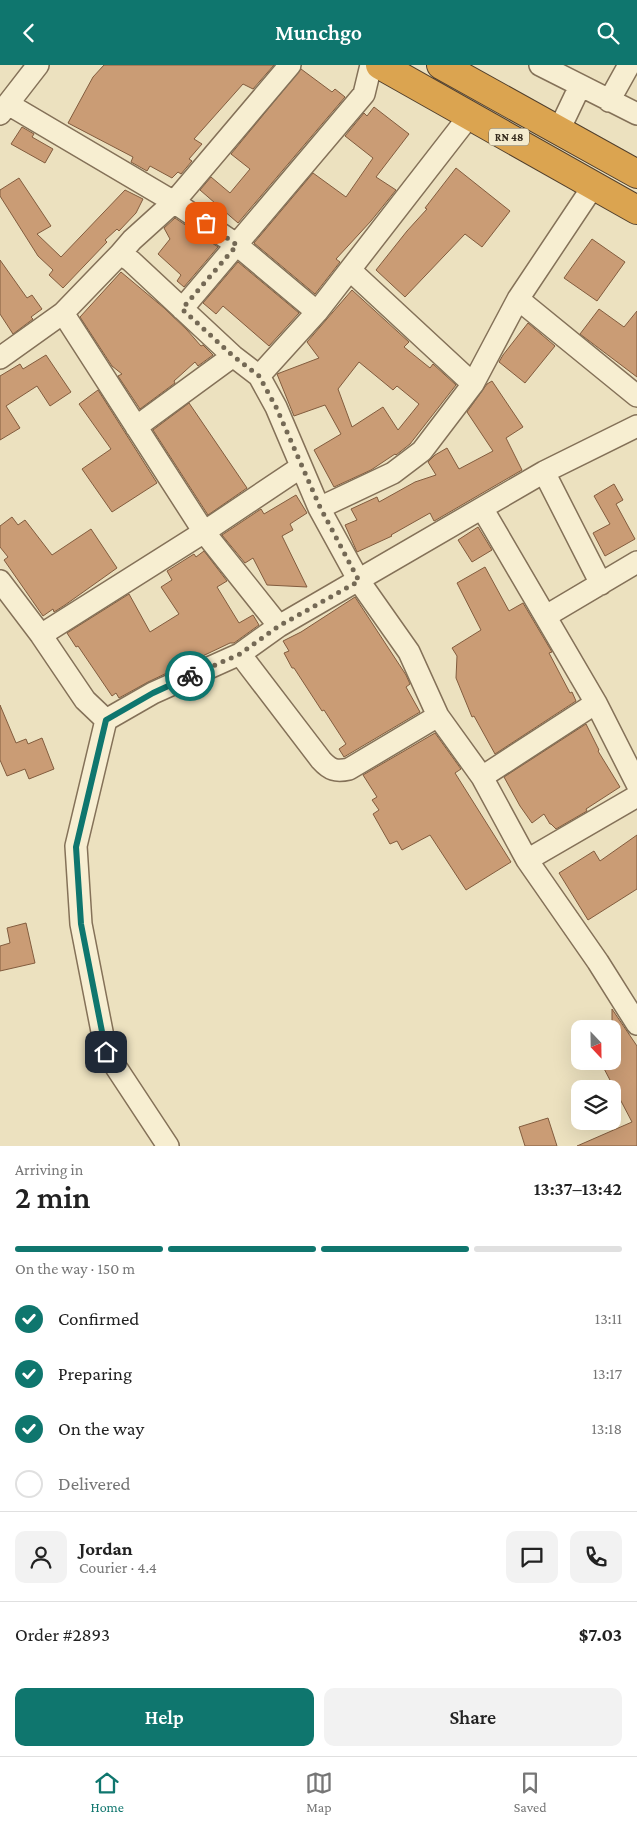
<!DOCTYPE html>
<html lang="en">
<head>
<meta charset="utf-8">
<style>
	:root { --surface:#fff; --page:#f2f2f2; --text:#222; --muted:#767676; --line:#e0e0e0; --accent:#0f766e }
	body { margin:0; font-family:"Crimson Pro",serif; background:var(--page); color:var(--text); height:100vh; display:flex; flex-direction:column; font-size:19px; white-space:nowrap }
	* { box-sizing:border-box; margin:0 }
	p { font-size:16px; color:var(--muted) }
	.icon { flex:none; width:28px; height:28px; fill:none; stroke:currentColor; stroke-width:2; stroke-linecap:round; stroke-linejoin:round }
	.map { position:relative; height:1081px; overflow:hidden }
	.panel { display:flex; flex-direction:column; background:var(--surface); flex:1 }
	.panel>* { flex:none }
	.needle { width:32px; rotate:158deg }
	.tools { position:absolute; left:571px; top:955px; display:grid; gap:10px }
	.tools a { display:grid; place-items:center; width:50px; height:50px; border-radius:10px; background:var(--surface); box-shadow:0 5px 20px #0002; font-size:25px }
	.pin { position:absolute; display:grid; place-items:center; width:42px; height:42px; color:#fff; margin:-21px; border-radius:10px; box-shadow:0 2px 8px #0006 }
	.courier { position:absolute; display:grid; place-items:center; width:50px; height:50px; margin:-25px; border:4px solid #0f766e; border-radius:50%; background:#fff; color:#222; box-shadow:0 1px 6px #0007 }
	.overview em { font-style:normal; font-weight:600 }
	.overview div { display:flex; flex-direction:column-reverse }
	.overview { display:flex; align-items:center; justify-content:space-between; height:85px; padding:0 15px }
	h1 { font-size:32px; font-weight:600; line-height:38px }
	.bar { display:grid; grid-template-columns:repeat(4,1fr); gap:8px 5px; align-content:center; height:60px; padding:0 15px }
	.bar i { height:6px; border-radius:4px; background:var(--line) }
	.bar .active { background:var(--accent) }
	.bar p { grid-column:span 4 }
	.line { display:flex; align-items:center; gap:12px; padding:0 15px; border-top:1px solid var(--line) }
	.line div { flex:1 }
	.round { display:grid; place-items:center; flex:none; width:52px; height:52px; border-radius:10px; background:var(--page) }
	ol { padding:0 15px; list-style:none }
	li { display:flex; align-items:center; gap:15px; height:55px }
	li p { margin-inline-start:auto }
	li .icon { padding:5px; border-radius:50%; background:var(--accent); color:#fff; stroke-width:4 }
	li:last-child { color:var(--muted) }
	li i { width:28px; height:28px; border:2px solid var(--line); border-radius:50% }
	.primary-button { display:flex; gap:10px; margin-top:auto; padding:10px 15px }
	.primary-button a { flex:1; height:58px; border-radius:10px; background:var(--accent); color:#fff; font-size:20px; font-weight:600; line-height:58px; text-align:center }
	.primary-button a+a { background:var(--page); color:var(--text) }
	header { display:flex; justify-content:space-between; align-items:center; height:65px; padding:0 15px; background:var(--accent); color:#fff; font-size:22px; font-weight:600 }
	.tabs { display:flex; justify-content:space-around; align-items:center; height:70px; border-top:1px solid var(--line); background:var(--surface); font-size:14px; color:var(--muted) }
	.tabs a { display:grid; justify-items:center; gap:2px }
	.tabs .active { color:var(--accent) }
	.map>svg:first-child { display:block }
	.building { fill:#ca9c75; stroke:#825c3e; fill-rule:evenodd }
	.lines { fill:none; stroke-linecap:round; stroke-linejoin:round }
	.minor-casing { stroke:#847158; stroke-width:24 }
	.highway-casing { stroke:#513f2c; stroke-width:30 }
	.minor { stroke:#f7eed1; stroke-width:21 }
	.highway { stroke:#dba450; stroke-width:28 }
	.done { stroke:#746955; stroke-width:5; stroke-dasharray:0 9 }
	.route { stroke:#0f766e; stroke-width:6 }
	.labels { text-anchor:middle; stroke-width:5; stroke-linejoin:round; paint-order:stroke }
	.shield { fill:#f4ebce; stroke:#6e6351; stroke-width:1 }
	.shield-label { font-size:11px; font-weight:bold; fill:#34291c }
</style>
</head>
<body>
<header><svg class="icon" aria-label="back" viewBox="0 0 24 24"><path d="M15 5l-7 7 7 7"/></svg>Munchgo<svg class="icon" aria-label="search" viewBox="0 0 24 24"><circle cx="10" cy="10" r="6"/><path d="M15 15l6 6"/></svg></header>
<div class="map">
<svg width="637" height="1081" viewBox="0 0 637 1081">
	<rect width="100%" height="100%" fill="#ece1bf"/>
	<path class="building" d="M104,0h170l-21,24 -10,-5 -49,55 8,5 -13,15 3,2 -11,13 -3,-2 -6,6 -22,-12 -3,5 -16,-9 2,-5 -65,-34 25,-46z
		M301,4l31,23 3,-3 10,8 -107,126 -38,-33 11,-13 19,16 20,-24 -19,-15z
		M374,42l35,27 -33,43 20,13 -25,31 -35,38 4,3 -25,32 -61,-51 59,-70 33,24 27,-39 -28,-22 19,-23 3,3z
		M22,62l12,7 -2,3 21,12 -8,14 -34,-19z
		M456,103l54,43 -28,36 -17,-13 -60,63 -29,-27 31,-39 20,-22 -2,-1z
		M19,113l32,48 -14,8 24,23 64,-67 18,9 -7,14 -17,18 -2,-2 -12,11 2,2 -44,46 -14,-13 4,-5 -15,-14 -38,-60v-6z
		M175,153l43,29 -34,40 -7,-6 4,-6 -23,-21 12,-15 -6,-11z
		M592,174l33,23 -28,39 -33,-23z
		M0,195l27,38 5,-3 10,14 -11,8 2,2 -20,15 -13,-20z
		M238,197l61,51 -30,33 -46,-40 -7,8 -13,-11z
		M121,207l43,36 23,22 14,16 2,-1 10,10 -15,11 -3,-4 -21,19 1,2 -35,26 -22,-33 4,-2 -10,-8 -32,-49z
		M352,225l57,52 -5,5 26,21 3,-4 23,21 -46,59 -14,11 -1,-1 -24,16 -37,17 -20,-37 27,-16 -16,-29 -31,11 -17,-42 42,-16 -12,-16zM359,297l34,28 4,-4 22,18 -21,26 -15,-23 -31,20 -14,-38z
		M599,244l25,18 13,-16v66l-57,-43z
		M528,258l27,23 -30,37 -26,-21 4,-7z
		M46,290l25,37 -21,14 -13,-20 -31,20 14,22 -20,12v-64l20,-12 3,5z
		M492,316l31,46 -17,11 16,32 -86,50 -2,1 -4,-8 -39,22 1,1 -35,16 -12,-27 12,-5 -6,-11 26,-12 2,5 36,-20 21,-7 -8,-13 7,-7 12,-7 12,21 34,-18 -26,-39 20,-28z
		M98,325l59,93 -45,29 -30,-43 29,-20 -32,-45z
		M189,338l58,85 -39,27 -55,-85z
		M614,419l9,16 -7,4 19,35 -30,17 -12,-23 17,-9 -16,-28z
		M296,430l11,18 -17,11 3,6 -11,6 25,51 -40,-2 -14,-27 -8,5 -23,-28 39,-26 3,5z
		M12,452l6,8 7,-5 27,35 39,-26 26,39 -52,37 -11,7 -1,-3 -10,7 -39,-56 4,-3 -8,-10v-21z
		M478,462l14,23 -20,12 -14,-22z
		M204,486l23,30 -10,6 22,36 14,-8 6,10 -25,18h-4l-82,39 -29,16 -3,-5 -4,3 -34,-50 -2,1 -9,-14 62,-39 21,38 29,-18 -18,-27 11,-7 -5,-9 27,-17 2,3z
		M485,502l24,44 14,-8 29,49 -3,1 21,40 2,-1 4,9 -81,53 -21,-38 -2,1 -16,-39 1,-22 -5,-8 29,-18 -24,-47z
		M355,532l51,78 4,9 -4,3 14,25 -76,45 -5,-8 7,-5 -22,-34 -2,1 -28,-43h-2l-8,-15 5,-2 -6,-10 18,-9z
		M0,640l16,38 10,-4 2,5 14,-6 12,31 -25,10 -4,-10 -18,7 -7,-16z
		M586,659l13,26 -1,1 22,36 -34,22 1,2 -31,18 -5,-5h-1l-6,-10 -12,9 -12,-17 -16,-29z
		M435,668l26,36 -6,4 56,89 -45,28 -36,-55 -28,15 -5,-9 -7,3 -17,-30 6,-4 -7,-10 5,-3 -14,-22z
		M637,770v54l-49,31 -29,-47 35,-22 6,10z
		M26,858l9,40 -35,8v-25l10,-3 -3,-15z
		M612,944l25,37v100h-60l55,-24 -32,-61h12z
		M548,1053l9,28h-32l-6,-19z"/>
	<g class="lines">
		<defs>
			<path id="minor" d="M290,0l-116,137 -42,38 -12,14 11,7 102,95 26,20 17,31 43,101 40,73 50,71 29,64 44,61 45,83 71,102 39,62
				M540,0l97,49
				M609,36l20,-36
				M8,39l166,98 63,43 80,67
				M0,49l38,-49
				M559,65l21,-44
				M350,205l123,114
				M518,234l119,97
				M182,244l182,-215 7,-29
				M63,248l141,219 75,94
				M0,293l63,-45 57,-59
				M259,311l58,-64 153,-197
				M136,362l97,-71
				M544,407l57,112
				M319,443l74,-35 29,-22 51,-67 45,-85 76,-114
				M482,443l114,195 41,81
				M0,516l41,54 44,65 21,20 47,-27 87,-39 39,-28 265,-154 93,-46
				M546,551l91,-54
				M41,570l163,-103 97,-65
				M240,589l81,106c9,10 15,12 28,9l89,-53
				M106,655l-30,126 5,78 25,128 62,94
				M482,712l114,-74
				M527,795l110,-64"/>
			<path id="highway" d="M380,0l257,145
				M441,0l196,109"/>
		</defs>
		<use href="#minor" class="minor-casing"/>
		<use href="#highway" class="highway-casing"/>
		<use href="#minor" class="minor"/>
		<use href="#highway" class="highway"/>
	</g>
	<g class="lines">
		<path class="done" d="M190,611l50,-22 39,-28 80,-45 -39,-74 -44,-100 -17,-31 -26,-20 -51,-47 55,-64 -31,-22"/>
		<path class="route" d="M106,987l-25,-128 -5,-77 30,-127 47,-27 37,-17"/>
	</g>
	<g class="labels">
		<rect class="shield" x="489" y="63.5" width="40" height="17" rx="4"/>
		<g class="shield-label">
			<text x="509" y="76">RN 48</text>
		</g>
	</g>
</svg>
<div class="tools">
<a><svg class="needle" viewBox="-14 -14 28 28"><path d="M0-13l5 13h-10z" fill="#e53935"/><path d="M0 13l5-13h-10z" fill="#767676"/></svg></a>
<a><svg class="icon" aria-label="layers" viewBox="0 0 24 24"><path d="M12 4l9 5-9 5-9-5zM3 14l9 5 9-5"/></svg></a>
</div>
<div class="pin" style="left:206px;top:158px;background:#ea580c"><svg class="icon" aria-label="bag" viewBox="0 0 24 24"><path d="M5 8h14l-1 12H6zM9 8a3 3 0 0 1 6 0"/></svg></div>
<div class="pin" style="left:106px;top:987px;background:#1f2937"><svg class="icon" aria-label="home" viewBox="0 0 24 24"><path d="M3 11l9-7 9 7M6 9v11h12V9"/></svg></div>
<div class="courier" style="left:190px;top:611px"><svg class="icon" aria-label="bike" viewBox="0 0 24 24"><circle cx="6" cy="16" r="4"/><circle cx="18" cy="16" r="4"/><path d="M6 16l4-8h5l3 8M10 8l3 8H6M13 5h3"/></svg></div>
</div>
<section class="panel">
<div class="overview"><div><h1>2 min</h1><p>Arriving in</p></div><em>13:37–13:42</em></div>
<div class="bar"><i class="active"></i><i class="active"></i><i class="active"></i><i></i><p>On the way · 150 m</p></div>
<ol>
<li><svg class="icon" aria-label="check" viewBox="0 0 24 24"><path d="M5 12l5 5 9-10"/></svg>Confirmed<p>13:11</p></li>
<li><svg class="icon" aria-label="check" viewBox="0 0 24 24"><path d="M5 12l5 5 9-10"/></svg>Preparing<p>13:17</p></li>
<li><svg class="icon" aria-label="check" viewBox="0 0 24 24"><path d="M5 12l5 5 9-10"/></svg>On the way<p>13:18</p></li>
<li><i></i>Delivered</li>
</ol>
<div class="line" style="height:90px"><a class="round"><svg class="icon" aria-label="person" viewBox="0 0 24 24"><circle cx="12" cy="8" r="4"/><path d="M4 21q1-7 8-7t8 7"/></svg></a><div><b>Jordan</b><p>Courier · 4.4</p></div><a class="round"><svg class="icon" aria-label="chat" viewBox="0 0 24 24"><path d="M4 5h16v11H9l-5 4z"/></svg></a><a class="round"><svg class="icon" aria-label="phone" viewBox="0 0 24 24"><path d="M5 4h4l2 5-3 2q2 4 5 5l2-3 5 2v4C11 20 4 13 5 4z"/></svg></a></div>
<div class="line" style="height:65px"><div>Order #2893</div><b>$7.03</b></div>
<div class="primary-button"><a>Help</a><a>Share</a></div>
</section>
<nav class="tabs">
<a class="active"><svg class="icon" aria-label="home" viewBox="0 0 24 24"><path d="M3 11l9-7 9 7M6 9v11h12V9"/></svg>Home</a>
<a><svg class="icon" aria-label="map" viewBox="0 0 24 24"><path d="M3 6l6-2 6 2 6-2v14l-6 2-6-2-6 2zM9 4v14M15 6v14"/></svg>Map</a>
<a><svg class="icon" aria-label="saved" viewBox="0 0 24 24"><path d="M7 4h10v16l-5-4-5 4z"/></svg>Saved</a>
</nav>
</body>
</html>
